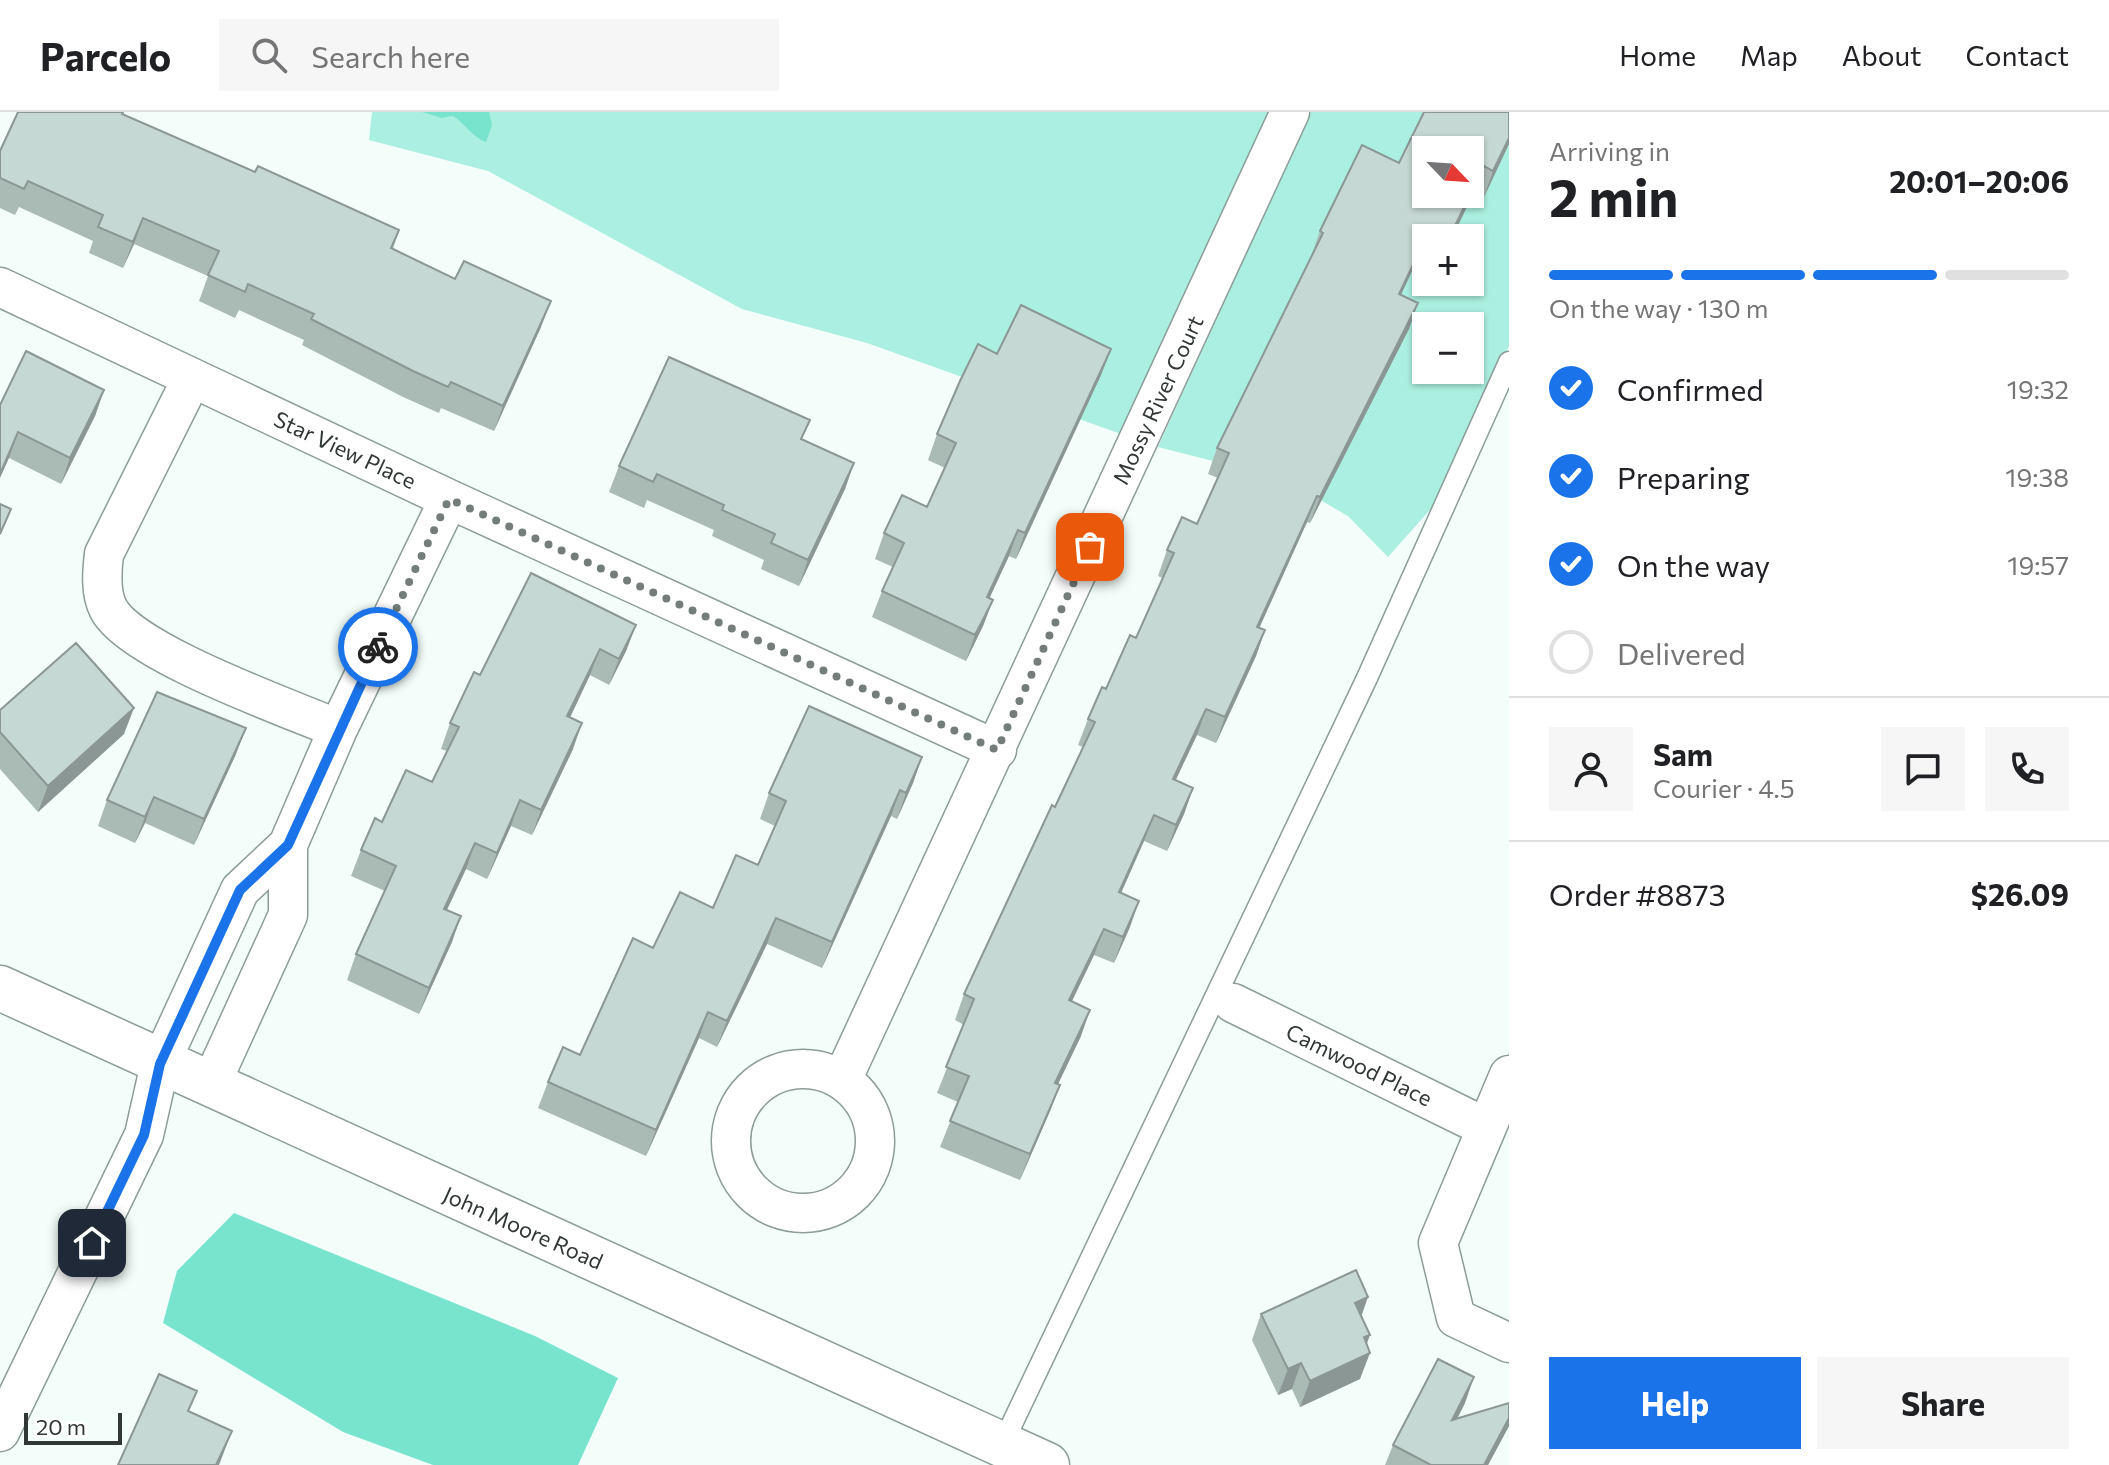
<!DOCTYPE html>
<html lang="en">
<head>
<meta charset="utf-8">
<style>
	:root { --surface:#fff; --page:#f6f6f6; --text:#202124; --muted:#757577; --line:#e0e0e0; --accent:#1a73e8 }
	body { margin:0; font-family:Commissioner,sans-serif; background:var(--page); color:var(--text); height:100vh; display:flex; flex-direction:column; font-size:30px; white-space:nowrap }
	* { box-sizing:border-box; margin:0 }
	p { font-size:26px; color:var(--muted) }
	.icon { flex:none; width:44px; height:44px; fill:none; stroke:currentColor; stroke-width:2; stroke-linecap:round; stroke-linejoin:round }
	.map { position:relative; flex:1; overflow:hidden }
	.sheet { display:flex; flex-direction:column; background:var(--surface); width:600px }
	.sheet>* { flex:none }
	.needle { width:52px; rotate:115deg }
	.fabs { position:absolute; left:1412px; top:24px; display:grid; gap:16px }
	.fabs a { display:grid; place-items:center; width:72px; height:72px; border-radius:0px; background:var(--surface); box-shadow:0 2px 6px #0004; font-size:40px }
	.scale { position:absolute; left:24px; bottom:20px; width:98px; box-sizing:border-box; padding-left:8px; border:4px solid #303735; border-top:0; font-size:22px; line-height:28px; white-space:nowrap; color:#303735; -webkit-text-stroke:6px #fff; paint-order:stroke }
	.pin { position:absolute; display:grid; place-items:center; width:68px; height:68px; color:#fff; margin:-34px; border-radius:16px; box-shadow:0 4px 12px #0006 }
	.courier { position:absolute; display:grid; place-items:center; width:80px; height:80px; margin:-40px; border:6px solid #1a73e8; border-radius:50%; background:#fff; color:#222; box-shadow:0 2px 10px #0007 }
	.summary em { font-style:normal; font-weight:700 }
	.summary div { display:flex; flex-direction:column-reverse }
	.summary { display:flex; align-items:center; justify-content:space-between; height:136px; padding:0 40px }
	h1 { font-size:52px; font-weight:700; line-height:60px }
	.bar { display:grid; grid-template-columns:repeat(4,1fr); gap:12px 8px; align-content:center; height:96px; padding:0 40px }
	.bar i { height:10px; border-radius:6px; background:var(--line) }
	.bar .on { background:var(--accent) }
	.bar p { grid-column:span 4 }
	.line { display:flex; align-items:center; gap:20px; padding:0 40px; border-top:2px solid var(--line) }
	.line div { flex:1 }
	.round { display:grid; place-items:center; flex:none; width:84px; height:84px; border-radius:0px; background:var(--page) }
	ol { padding:0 40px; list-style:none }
	li { display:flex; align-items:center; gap:24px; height:88px }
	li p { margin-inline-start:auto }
	li .icon { padding:8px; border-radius:50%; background:var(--accent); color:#fff; stroke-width:4 }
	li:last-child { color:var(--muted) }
	li i { width:44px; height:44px; border:4px solid var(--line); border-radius:50% }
	.cta { display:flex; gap:16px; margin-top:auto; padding:16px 40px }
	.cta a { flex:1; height:92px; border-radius:0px; background:var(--accent); color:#fff; font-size:32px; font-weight:700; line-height:92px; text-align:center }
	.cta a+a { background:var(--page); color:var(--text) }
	header { display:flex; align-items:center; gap:48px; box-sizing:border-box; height:112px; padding:0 40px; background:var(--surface); border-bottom:2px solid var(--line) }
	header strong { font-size:38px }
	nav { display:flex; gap:44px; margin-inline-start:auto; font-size:28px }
	.search { width:560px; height:72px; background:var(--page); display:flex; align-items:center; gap:20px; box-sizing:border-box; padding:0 28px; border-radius:0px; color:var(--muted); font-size:30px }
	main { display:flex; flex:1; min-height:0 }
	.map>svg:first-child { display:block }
	.green { fill:#aaefdf; fill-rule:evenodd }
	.water { fill:#79e4ce }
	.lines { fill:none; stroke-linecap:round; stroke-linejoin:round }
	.service-casing { stroke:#8c9c98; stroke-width:23 }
	.minor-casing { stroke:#8c9c98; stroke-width:41 }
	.tertiary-casing { stroke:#8c9c98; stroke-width:47 }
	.service { stroke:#fff; stroke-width:20 }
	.minor { stroke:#fff; stroke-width:38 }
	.tertiary { stroke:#fff; stroke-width:44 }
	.wall { fill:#aabab5 }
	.shaded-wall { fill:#8b9794 }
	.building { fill:#c6d8d3; stroke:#8b9794; stroke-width:2; fill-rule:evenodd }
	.done { stroke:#747d7a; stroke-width:8; stroke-dasharray:0 14.4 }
	.route { stroke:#1a73e8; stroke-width:10 }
	.labels { text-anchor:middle; stroke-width:6; stroke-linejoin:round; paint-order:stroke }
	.street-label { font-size:22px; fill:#303735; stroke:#fff }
</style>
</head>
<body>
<header>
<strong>Parcelo</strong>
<div class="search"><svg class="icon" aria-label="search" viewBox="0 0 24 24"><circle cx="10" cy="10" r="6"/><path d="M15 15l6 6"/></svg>Search here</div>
<nav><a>Home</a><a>Map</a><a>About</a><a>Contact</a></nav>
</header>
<main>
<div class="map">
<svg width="1509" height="1353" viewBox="0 0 1509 1353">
	<rect width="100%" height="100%" fill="#f3fefb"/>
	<path class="green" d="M372,0h897l-148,322 -254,-91 -125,-34 -254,-138 -119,-31z
		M1311,0h198v234l-72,156 -49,55 -40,-41 -64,-37 -126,-32zM1426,38h44v44h-44zM1426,126h44v44h-44zM1426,214h44v44h-44z"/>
	<path class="water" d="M422,0h67l3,13 -6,17c-14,-5 -20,-18 -33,-26l-11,2z
		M234,1101l301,123 83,42 -40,87h-145l-90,-33 -180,-109 14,-52z"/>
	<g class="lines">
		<defs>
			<path id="service" d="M1002,1333l365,-767 142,-316"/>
			<path id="minor" d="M0,175l449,212 548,251
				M192,266l-88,176c-2,17 -4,38 4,54 21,44 181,100 230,121
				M1233,891l252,124
				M731 1029a72 72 0 1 1 144 0a72 72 0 1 1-144 0Z
				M1509,963l-71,168 18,75 53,25
				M842,968l448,-968
				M210,974l78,-171v-70l50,-116 111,-230
				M0,1320l144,-297 16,-71 80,-174 48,-45"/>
			<path id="tertiary" d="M0,876l1047,477"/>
		</defs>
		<use href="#service" class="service-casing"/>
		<use href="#minor" class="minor-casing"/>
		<use href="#tertiary" class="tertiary-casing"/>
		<use href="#service" class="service"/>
		<use href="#minor" class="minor"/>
		<use href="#tertiary" class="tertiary"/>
	</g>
	<path class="wall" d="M18,0h106l-1,2 132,58 144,58 -6,19 148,78 -47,104 -53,-23 -2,5 -36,-16 -101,-52 2,-5 -65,-30 -4,8 -36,-17 9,-25 -74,-32 -11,24 -34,-15 4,-12 -74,-34 -4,8 -15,-7v-57z
		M1509,32l-25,53 -10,-5 -22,46h-26v17l-5,-3 -20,43 8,34 -99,194 -3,-1 -48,106 6,2 -9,26 -40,87 -19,-8 -22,45 18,8 -9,26 -17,37 -23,-10 -23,52 9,34 -16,36 -20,-8 -22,46 9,35 -23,48 2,1 -10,26 -30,69 -80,-33 18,-45 -21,-9 27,-68 -9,-5 9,-26 119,-247 -5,-2 10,-26 48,-81 27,-60 -5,-2 9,-26 30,-26 21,-46 -10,-4 9,-26 94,-191 9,-26 79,-68z
		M1111,237l-10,26 -85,184 -7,-3 -20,42 4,2 -10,26 -17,35 -94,-44 10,-26 11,-24 -18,-8 9,-26 43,-26 18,-39 -17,-8 9,-26 60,-80z
		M104,278l-9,26 -34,68 -52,-26 -9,-53z
		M803,327l51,24 -9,26 -46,97 -38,-17 3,-9 -52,-24 2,-6 -67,-30 -3,8 -35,-16 10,-26z
		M636,513l-10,26 -17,34 -19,-10 -20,43 3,31 -41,86 -21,-9 -24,53 -21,-10 -19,41 5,32 -33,72 -72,-34 9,-26 29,-63 -34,-15 10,-26 21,-28 50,-40 15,-31 -6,-2 9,-26z
		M0,598l124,24 -86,78 -38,-43z
		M236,642l-42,91 -49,-22 -10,20 -37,-17 9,-26z
		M922,645l-9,26 -16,36 -6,-3 -69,152 -55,-24 -50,103 -18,-9 -53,118 -108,-48 10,-26 32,-27 73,-107 60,-40 45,-43 17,-39 -15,-7 9,-26z
		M1261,1202l100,2 5,27 -6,36 -60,28 -8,-18 -14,6 -26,-55z
		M1465,1291l-8,16 52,7 -21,39h-103l8,-20z"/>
	<path class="shaded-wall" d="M1509,26v6l-25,53 9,-26z
		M1484,54l-10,26 -22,46h-3z
		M143,106l-9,26 -11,24 10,-26z
		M1431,115l-10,25 -32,68 10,-26z
		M551,189l-10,26 -47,104 9,-25z
		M1418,191l-9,26 -99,194 10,-26z
		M1111,237l-10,26 -85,184 9,-26z
		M104,278l-9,26 -34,68 9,-26z
		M18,320l-9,26 -9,20v-4z
		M854,351l-9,26 -46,97 9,-26z
		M1317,384l-10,26 -59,131 9,-26z
		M1018,418l-9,26 -31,67 9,-26z
		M993,488l-10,26 -17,35 9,-26z
		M636,513l-10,26 -17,34 10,-26z
		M1265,518l-9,26 -40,87 9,-26z
		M600,537l-10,26 -32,67 9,-26z
		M134,596l-10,26 -86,78 10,-26z
		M1206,597l-9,26 -33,70 9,-26z
		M582,611l-9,26 -41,86 9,-25z
		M246,616l-10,26 -42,91 10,-26z
		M922,645l-9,26 -16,36 9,-26z
		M1193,676l-9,26 -17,37 9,-26z
		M900,678l-9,26 -69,152 10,-26z
		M154,685l-9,26 -10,20 10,-26z
		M520,688l-9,26 -24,53 10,-26z
		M1154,703l-10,26 -34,77 9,-26z
		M475,731l-9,26 -31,66 9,-26z
		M1139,789l-9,26 -16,36 9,-26z
		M461,804l-9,26 -33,72 10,-26z
		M776,806l-9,26 -50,103 10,-26z
		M1104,817l-10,26 -34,71 9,-26z
		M1090,898l-9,26 -35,73 9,-26z
		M708,900l-9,26 -53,118 10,-26z
		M1060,973l-10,26 -30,69 10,-26z
		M1368,1185l-9,26 -4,-20z
		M1370,1223l-8,22 8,-4 -10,26 -60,28 10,-26 54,-44z
		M1301,1251l-9,26 -14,6 10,-26z
		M1474,1265l-9,26 -22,43 9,-26z
		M1509,1306v8l-21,39h-4z
		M232,1319l-13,34h-3z"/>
	<path class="building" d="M18,0h105l-1,2 133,58 3,-6 141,64 -8,18 64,31 9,-18 87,40 -48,105 -52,-24 -3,5 -35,-16 -102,-52 3,-5 -66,-30 -3,8 -37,-17 11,-24 -76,-33 -10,24 -35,-15 5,-12 -75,-34 -4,8 -24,-11v-27z
		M1424,0h85v26l-16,33 -9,-5 -34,70 -19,-9 -32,67 19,9 -98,194 -3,-1 -60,131 8,3 -40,87 -19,-8 -33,70 20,9 -17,37 -22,-10 -35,77 20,9 -16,36 -19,-8 -35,71 21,10 -35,73 5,2 -30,69 -80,-33 19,-45 -23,-9 28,-68 -10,-5 88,-189 3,2 40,-85 -7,-3 14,-32 4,2 24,-54 6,3 38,-85 -7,-3 15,-33 15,7 32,-71 -12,-5 106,-215 -3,-2 42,-86 37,18zM1426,38h44v44h-44z
		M1021,193l90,44 -86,184 -7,-3 -31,67 6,3 -18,35 -93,-44 22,-48 -20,-10 18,-38 25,12 29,-64 -19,-9 23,-53 18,-37 19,10z
		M26,239l78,39 -34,68 -52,-26 -18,42v-69z
		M669,245l141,63 -9,19 53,24 -46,97 -37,-17 4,-9 -53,-24 2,-5 -67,-31 -4,8 -34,-16z
		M0,392l11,5 -11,25z
		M531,461l105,52 -17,34 -19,-10 -33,67 15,7 -41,87 -21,-10 -23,53 -22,-10 -31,66 17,7 -32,72 -73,-34 40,-88 -35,-16 14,-32 7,4 24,-52 26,12 27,-55 -9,-4 24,-51 6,3z
		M76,531l58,65 -86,78 -48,-54v-22z
		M157,580l89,36 -42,91 -50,-22 -9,20 -38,-17z
		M809,594l113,51 -16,36 -6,-3 -68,152 -56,-24 -49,103 -19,-9 -52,118 -108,-48 15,-35 17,8 53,-117 20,10 27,-56 33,16 23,-53 22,10 28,-64 -17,-8z
		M1356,1158l12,27 -13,6 15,32 -6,2 6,16 -60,28 -9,-18 -13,6 -27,-55z
		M1438,1247l36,18 -22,43 57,-17v15l-25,47h-53l-38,-20z
		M159,1262l38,17 -9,20 44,20 -16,34h-98z"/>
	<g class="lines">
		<path class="done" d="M378,535l71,-148 548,251 93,-203"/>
		<path class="route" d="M92,1131l52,-108 16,-71 80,-174 48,-45 90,-198"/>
	</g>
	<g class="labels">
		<g class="street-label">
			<text transform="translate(1158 288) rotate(-65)" y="8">Mossy River Court</text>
			<text transform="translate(345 338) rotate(25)" y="8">Star View Place</text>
			<text transform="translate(1359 953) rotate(26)" y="8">Camwood Place</text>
			<text transform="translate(523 1116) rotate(24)" y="8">John Moore Road</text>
		</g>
	</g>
</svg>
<div class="fabs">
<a><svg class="needle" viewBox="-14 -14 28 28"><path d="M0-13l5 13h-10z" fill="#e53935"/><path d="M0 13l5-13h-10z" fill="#757577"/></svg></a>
<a>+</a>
<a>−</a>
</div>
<div class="scale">20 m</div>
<div class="pin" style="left:1090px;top:435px;background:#ea580c"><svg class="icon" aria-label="bag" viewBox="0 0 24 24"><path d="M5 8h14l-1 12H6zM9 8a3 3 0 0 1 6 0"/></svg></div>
<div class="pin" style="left:92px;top:1131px;background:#1f2937"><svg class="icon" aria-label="home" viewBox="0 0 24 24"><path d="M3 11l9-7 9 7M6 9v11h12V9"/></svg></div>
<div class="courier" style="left:378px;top:535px"><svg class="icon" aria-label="bike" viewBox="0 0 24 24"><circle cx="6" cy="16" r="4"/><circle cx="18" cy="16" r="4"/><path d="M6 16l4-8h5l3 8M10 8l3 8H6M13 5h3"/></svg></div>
</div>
<section class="sheet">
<div class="summary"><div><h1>2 min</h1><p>Arriving in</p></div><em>20:01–20:06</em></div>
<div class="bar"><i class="on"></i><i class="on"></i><i class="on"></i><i></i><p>On the way · 130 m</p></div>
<ol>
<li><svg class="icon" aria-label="check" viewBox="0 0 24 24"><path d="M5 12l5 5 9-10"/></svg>Confirmed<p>19:32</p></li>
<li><svg class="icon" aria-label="check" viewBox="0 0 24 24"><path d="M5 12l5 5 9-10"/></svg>Preparing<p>19:38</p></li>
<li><svg class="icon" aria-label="check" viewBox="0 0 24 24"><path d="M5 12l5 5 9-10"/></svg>On the way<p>19:57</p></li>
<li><i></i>Delivered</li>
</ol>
<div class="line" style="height:144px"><a class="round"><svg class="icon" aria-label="person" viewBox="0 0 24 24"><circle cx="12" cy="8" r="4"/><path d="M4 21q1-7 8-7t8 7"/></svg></a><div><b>Sam</b><p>Courier · 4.5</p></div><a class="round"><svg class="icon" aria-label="chat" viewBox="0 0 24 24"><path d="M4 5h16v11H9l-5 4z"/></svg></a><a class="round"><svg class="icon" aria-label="phone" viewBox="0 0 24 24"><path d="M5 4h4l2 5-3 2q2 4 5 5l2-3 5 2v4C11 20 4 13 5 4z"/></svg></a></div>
<div class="line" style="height:104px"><div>Order #8873</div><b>$26.09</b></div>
<div class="cta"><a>Help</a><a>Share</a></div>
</section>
</main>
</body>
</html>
